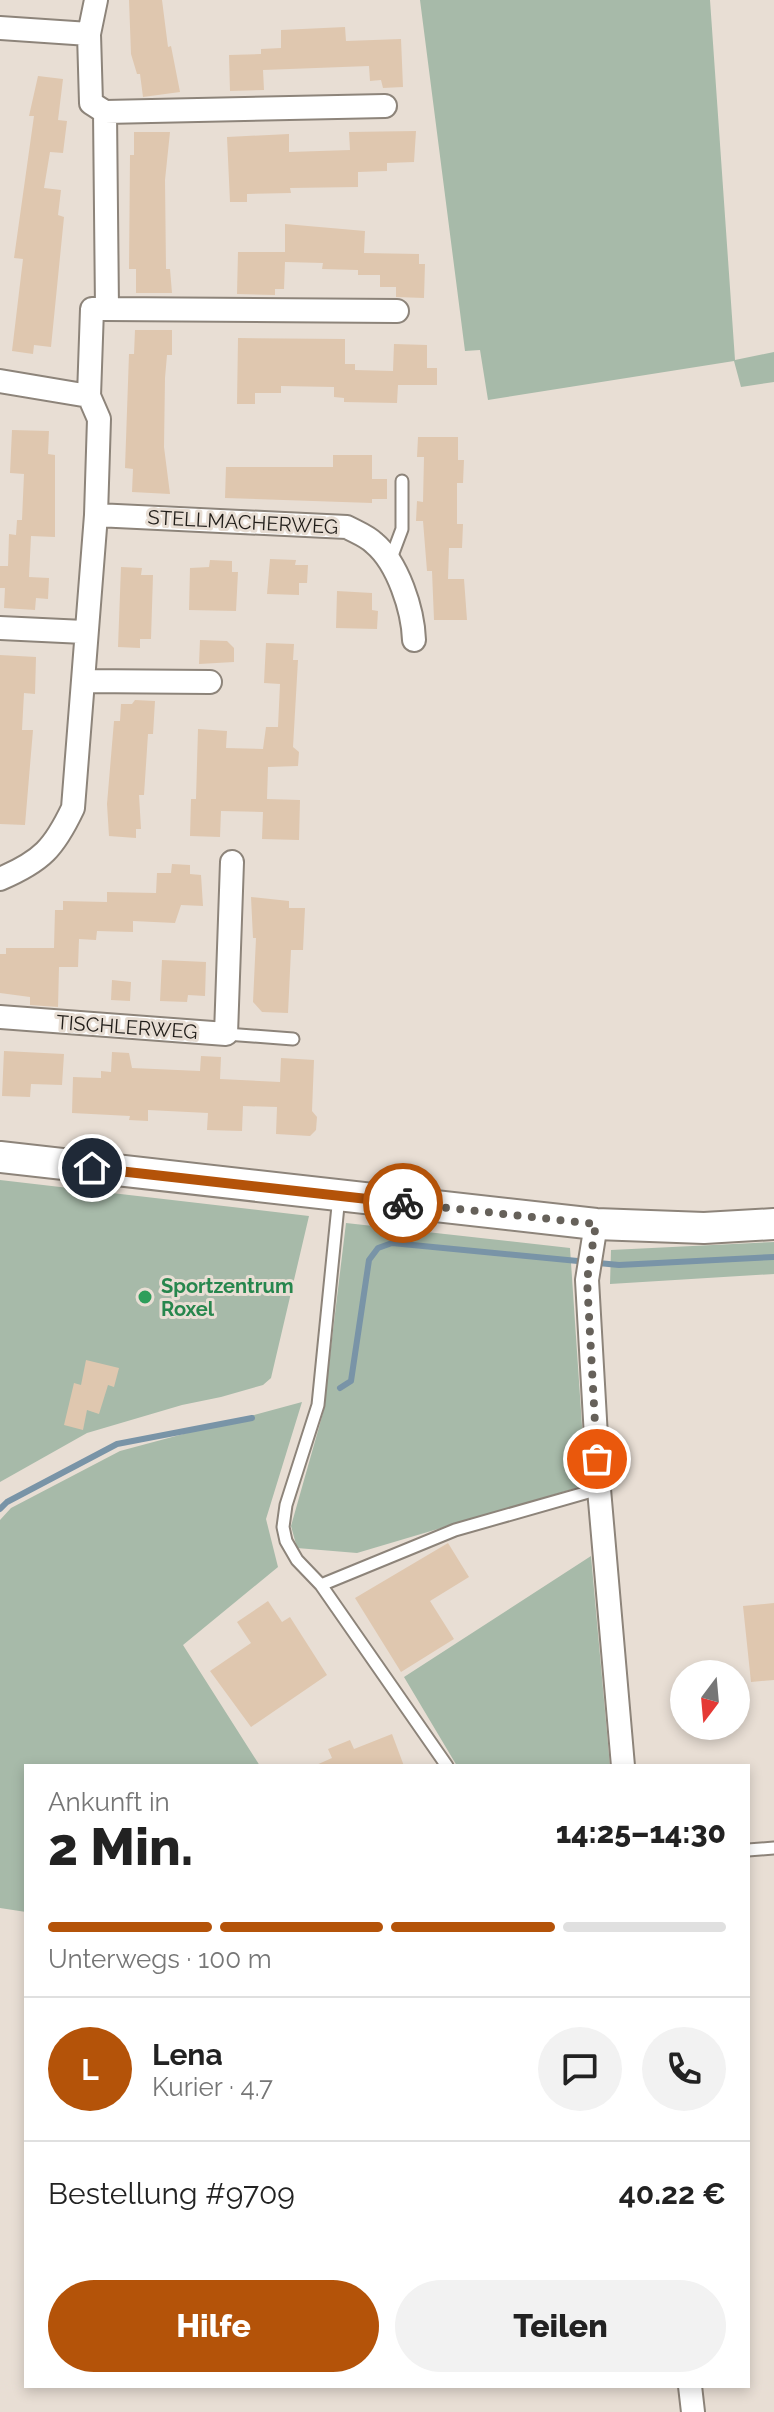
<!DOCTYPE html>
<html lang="de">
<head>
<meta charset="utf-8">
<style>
	:root { --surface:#fff; --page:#f2f2f2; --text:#222; --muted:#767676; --line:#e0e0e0; --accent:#b45309 }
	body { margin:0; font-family:Raleway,sans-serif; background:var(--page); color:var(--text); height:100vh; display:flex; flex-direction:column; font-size:30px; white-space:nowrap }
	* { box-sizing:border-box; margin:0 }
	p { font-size:26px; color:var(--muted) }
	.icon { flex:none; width:44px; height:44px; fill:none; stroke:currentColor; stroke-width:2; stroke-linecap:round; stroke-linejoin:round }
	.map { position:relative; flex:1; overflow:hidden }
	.details { position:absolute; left:24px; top:1764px; width:726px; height:624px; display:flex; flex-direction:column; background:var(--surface); border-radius:0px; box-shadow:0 4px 12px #0003 }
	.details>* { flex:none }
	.needle { width:52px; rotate:196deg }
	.buttons { position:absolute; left:670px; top:1660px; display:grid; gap:16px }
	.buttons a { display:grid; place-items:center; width:80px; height:80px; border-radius:50%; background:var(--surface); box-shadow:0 4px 12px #0003; font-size:40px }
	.pin { position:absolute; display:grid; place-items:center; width:68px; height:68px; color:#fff; margin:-34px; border:4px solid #fff; border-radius:50%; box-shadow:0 2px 8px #0007 }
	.courier { position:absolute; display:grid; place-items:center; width:80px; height:80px; margin:-40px; border:6px solid #b45309; border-radius:50%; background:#fff; color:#222; box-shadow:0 2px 10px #0007 }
	.overview em { font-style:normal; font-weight:800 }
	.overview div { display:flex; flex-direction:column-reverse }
	.overview { display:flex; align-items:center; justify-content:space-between; height:136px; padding:0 24px }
	h1 { font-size:52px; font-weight:800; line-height:60px }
	.bar { display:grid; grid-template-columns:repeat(4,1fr); gap:12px 8px; align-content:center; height:96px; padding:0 24px }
	.bar i { height:10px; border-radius:6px; background:var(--line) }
	.bar .selected { background:var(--accent) }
	.bar p { grid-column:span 4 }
	.line { display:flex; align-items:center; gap:20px; padding:0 24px; border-top:2px solid var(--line) }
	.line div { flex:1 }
	.round { display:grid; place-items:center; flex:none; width:84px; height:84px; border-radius:42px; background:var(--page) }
	.cta { display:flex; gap:16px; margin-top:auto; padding:16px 24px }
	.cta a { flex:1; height:92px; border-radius:48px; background:var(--accent); color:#fff; font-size:32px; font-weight:800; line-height:92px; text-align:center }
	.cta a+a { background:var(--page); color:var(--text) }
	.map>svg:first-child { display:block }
	.green { fill:#a7baa9 }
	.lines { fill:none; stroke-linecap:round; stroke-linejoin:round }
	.stream { stroke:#7994a7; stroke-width:6 }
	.building { fill:#dfc7af }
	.service-casing { stroke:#8d847a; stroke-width:15 }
	.minor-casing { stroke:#8d847a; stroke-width:26 }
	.secondary-casing { stroke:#8d847a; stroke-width:34 }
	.service { stroke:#fff; stroke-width:11 }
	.minor { stroke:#fff; stroke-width:22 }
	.secondary { stroke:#fff; stroke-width:30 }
	.done { stroke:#66615a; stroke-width:8; stroke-dasharray:0 14.4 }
	.route { stroke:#b45309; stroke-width:10 }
	.leisure-dot { fill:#2e9e5b; stroke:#e8ded4; stroke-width:3 }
	.labels { text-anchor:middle; stroke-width:6; stroke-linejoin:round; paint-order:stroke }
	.street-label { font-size:20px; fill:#201d19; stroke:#e8ded4 }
	.leisure-label { font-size:20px; font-weight:bold; fill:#27864d; stroke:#e8ded4; text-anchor:start }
</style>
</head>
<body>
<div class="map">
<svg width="774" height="2412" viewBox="0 0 774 2412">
	<rect width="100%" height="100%" fill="#e8ded4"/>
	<path class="green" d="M420,0h290l25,360 39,-8v30l-33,5 -7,-26 -246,39 -8,-50 -15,1z
		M0,1180l309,36 -38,162 -8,7 -42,12 -39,8 -95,28 -87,49z
		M346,1223l224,25 16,237 -229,68 -60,-5 -6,-22 32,-113z
		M774,1242v32l-164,10 1,-34z
		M302,1402l-36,117 12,48 -95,78 77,121h-234v146l-26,-4v-388l11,-12 109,-57z
		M591,1556l19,210h-153l-53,-89z"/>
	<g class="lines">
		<path class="stream" d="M340,1388l11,-7 18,-121 9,-12 14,-5 227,22 155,-8
			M0,1509l7,-7 110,-58 135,-26"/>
	</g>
	<path class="building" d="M129,0h33l6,47 3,-1 9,46 -37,5 -3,-23h-3l-6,-20z
		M345,27l1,14 55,-2 2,48 -20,1 -2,-8 -11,1 -1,-15 -106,4 1,20 -34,1 -1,-36 32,-1v-5l20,-1v-18z
		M38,76l25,3 -5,41 9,1 -4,32 -13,-1 -6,36 17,2 -3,25 6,2 -13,130 -17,-2 -1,9 -21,-3 11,-92 -9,-1 20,-142h-5z
		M416,131l-2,31 -27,1v8l-29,1v15l-68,1 1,5 -44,1v8h-17l-3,-65 62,-3v18l61,-2 -1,-18z
		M134,132h36l-5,48 1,89h4l2,24h-36v-24h-7l1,-114h4z
		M285,224l80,7 -1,22 55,1v10h6l-1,34 -28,-1v-10h-16v-12h-22v-5l-36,-1 1,-6 -38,-1 -1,27h-9v6l-38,-1 1,-42h47z
		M135,330h37v25h-5l-2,23 -1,69 6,47 -38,-2 1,-23 -8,-1 4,-114h5z
		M238,338l107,1v25h10v6l38,1 1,-27 33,1v23h10v17h-39l-1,18 -53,-1v-4l-10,-1v-10l-53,-1v7h-26v11h-18z
		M12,430l37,1 -1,23 7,1v82l-24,-1 -2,41 20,1 -1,21 -12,-1 -1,12 -31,-2 1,-20h-5v-22h8l1,-32 7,1 1,-15h5l2,-46 -14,-1z
		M418,437h40v23h6l-1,23h-6v41h6l-1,24h-13l-1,31h16l3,41h-33l-2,-49h-5l-4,-50h-7l1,-20 6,1 1,-45h-7z
		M333,455h39v24h15v20h-15v4l-147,-5 1,-31h107z
		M270,559l26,1 -1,5h13l-1,18h-8v12l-32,-1z
		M210,560l22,1v11h6l-2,39 -47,-1 1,-42 19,-1z
		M121,567l21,1 -1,7h12l-2,64h-11v9l-22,-1z
		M337,591l35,2v17l6,1 -1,18 -41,-1z
		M200,640l27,1 7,7v14l-35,2z
		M266,643l28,1 -1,16h5l-5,87 6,5 -1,14 -30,1 -1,32 33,1 -1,40 -37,-1 1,-27 -42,-1 -1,26 -30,-1 1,-37h5l2,-70 29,2 -1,17 37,1 3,-22h12l2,-43 -16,-1z
		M0,655l36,2 -1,37 -11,-1 -2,37h11l-8,95 -25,-1z
		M135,700l20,1 -2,33h-5l-4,61h-5l2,34h-5v9l-27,-2 -2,-32 7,-83h6l1,-17h11z
		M172,864l18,1v9l11,1 2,31 -22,-1 -6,18 -42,-2v11l-36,-1 -1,9 -17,-1 -1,28h-19l-1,40 -28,-2v-8l-30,-4v-39h6v-6h48l1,-38h8v-9l44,1v-10l49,1 1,-20h14z
		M251,897l38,4v7h16l-2,42h-12l-3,63 -26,-1 -9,-10 3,-64h-3z
		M162,960l44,2 -1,34 -17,-1 -1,7 -27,-1z
		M112,980l19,2 -1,19 -19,-1z
		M4,1051l60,3 -2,31 -31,-1 -1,13 -28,-1z
		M112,1052l17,1 3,15 68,3 1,-15 20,1 -1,22 60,3 1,-24 33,2 -2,51 5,6 -1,13 -6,6 -34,-2 1,-27 -34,-1 -1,25 -35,-1 1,-17 -60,-3v11l-19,-1 1,-4 -58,-3 1,-36 28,1v-7l10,1z
		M86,1360l33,8 -5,19 -6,-2 -9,29 -12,-4 -4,20 -19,-5 10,-42 7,2z
		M448,1543l21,34 -39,24 24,38 -53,33 -46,-74z
		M268,1601l14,21 8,-5 37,58 -76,52 -41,-56 41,-28 -14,-21z
		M774,1603v77l-23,2 -8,-76z
		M392,1734l12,32h-90l18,-8 -4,-9 22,-9 4,9z"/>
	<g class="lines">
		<defs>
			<path id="service" d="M390,561l12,-32v-48
				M226,1034l67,5
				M339,1196l-21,209 -32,100 -3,22 3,14 11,19 24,25 126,181
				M321,1585l134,-55 144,-41
				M748,1850l26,-2"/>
			<path id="minor" d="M0,28l89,6
				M105,112l280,-6
				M107,309l290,2
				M0,381l89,15
				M96,515l251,12c9,5 20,9 27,16 24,20 39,67 40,97
				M0,628l84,4
				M83,681l127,1
				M0,879c42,-18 54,-31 73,-71l23,-293 3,-96 -10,-23 3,-87h15l-2,-197 -14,-9 -2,-69 7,-34
				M0,1017l226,17 6,-172
				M596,1224l-9,56 12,209 24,277
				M690,2386l3,26"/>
			<path id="secondary" d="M0,1157l596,67 108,4 70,-4"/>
		</defs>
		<use href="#service" class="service-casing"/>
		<use href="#minor" class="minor-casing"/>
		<use href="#secondary" class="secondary-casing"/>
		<use href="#service" class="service"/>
		<use href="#minor" class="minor"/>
		<use href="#secondary" class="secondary"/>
	</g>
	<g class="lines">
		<path class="done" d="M403,1203l193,21 -9,56 10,179"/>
		<path class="route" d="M92,1168l311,35"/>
	</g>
	<circle class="leisure-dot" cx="145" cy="1297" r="8"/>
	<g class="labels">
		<g class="street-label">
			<text transform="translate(243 522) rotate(3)" y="7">STELLMACHERWEG</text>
			<text transform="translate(127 1027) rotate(4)" y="7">TISCHLERWEG</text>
		</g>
		<g class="leisure-label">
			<text x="161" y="1293">Sportzentrum<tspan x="161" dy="23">Roxel</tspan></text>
		</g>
	</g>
</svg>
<div class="buttons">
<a><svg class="needle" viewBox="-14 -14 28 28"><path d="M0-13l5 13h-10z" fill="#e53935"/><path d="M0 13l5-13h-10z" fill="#767676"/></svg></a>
</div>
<div class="pin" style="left:597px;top:1459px;background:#ea580c"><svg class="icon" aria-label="bag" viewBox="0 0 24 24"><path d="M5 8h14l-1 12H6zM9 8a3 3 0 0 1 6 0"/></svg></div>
<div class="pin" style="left:92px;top:1168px;background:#1f2937"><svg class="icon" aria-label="home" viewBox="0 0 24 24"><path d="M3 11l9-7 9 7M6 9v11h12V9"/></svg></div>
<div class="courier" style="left:403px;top:1203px"><svg class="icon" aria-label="bike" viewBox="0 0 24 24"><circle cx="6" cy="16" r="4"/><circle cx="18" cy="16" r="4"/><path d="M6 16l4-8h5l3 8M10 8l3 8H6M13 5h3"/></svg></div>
<section class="details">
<div class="overview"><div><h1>2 Min.</h1><p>Ankunft in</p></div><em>14:25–14:30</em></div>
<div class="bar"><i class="selected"></i><i class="selected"></i><i class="selected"></i><i></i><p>Unterwegs · 100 m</p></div>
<div class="line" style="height:144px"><b class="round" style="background:var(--accent);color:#fff">L</b><div><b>Lena</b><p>Kurier · 4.7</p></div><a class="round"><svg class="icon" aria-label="chat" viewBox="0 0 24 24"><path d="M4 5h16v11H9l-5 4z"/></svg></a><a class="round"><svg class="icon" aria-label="phone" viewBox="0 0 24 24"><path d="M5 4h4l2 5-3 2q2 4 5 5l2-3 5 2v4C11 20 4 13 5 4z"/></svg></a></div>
<div class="line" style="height:104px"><div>Bestellung #9709</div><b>40.22 €</b></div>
<div class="cta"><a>Hilfe</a><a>Teilen</a></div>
</section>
</div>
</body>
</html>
